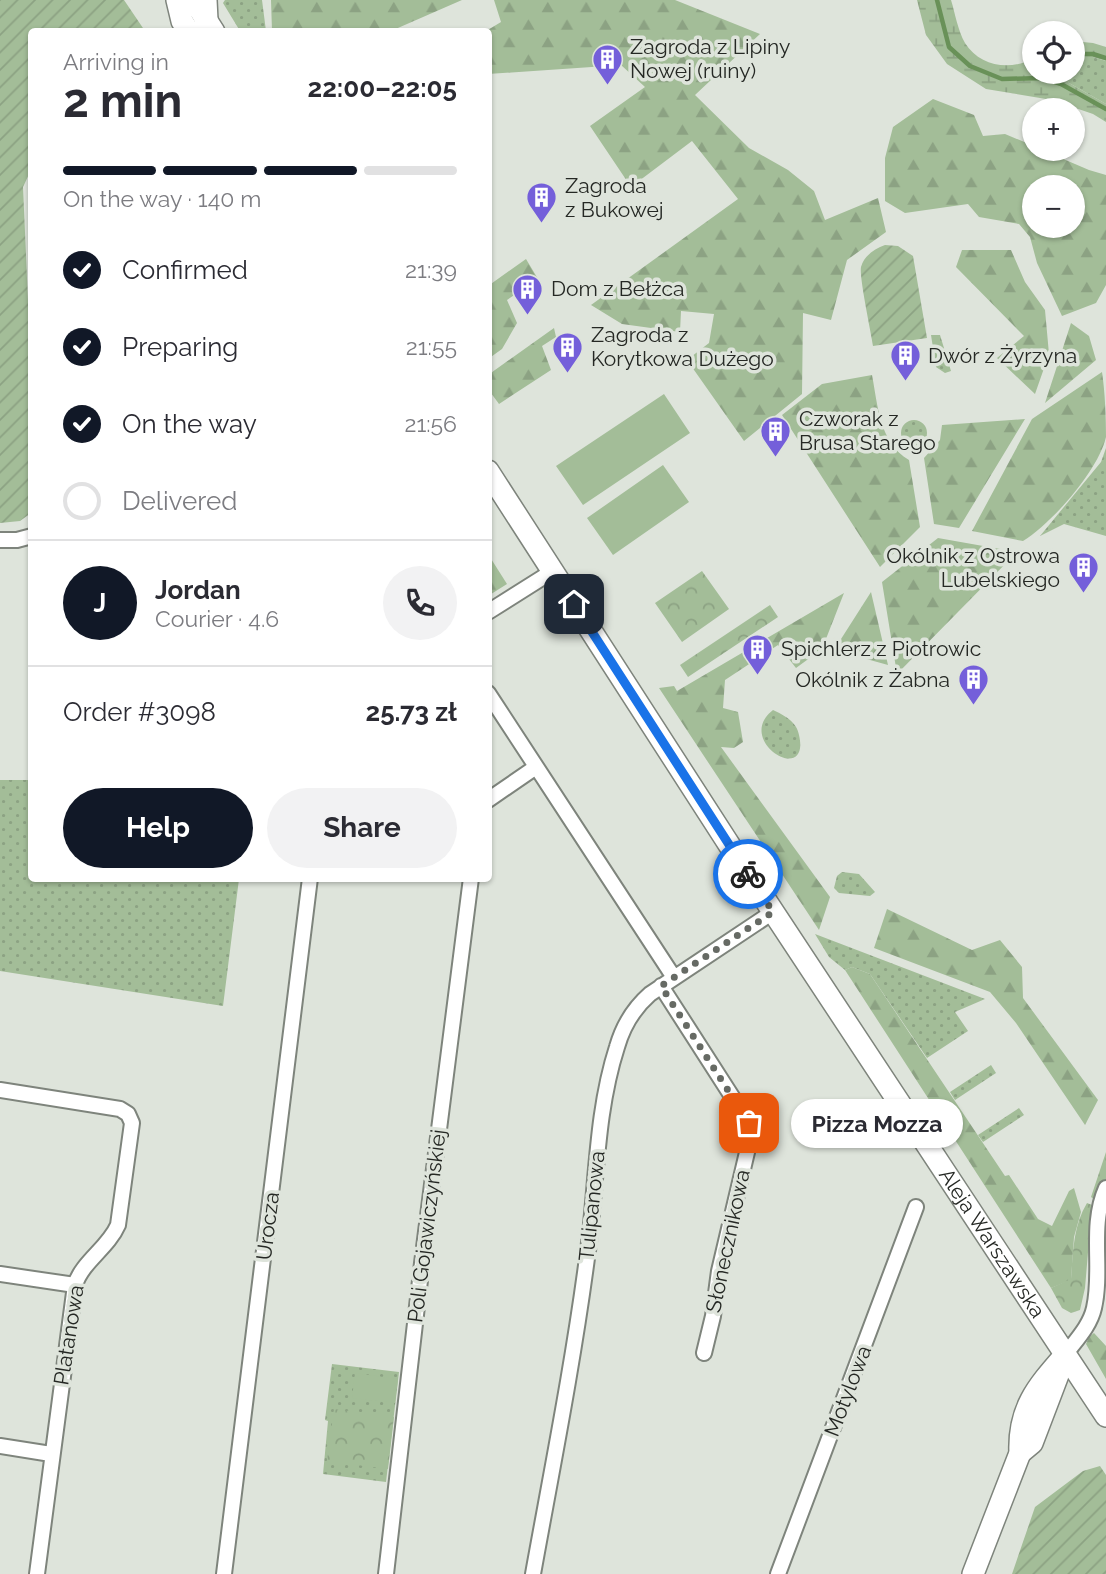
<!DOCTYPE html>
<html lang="en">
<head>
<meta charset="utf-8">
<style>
	:root { --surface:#fff; --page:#f2f2f3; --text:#2b2b33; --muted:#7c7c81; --line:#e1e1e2; --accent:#111827 }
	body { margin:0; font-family:Raleway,sans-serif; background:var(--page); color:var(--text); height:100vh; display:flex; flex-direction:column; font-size:26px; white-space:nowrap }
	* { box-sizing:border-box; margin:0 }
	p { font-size:23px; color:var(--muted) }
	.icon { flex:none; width:38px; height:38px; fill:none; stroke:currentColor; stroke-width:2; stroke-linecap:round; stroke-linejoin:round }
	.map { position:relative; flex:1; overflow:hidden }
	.panel { position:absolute; left:28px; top:28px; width:464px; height:854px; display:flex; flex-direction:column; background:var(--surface); border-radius:7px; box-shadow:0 2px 5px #0004 }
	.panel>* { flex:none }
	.controls { position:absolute; left:1022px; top:21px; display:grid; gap:14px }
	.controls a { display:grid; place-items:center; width:63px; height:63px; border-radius:50%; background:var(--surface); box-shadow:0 2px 5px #0004; font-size:35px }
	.pin { position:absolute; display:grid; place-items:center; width:60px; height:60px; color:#fff; margin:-30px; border-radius:14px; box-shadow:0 4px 10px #0006 }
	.courier { position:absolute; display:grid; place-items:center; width:70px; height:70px; margin:-35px; border:5px solid #1a73e8; border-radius:50%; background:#fff; color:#222; box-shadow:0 2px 9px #0007 }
	.bubble { position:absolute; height:49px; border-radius:24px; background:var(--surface); box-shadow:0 2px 5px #0004; font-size:23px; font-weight:700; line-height:49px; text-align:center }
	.head em { font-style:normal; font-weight:700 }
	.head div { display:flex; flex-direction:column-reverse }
	.head { display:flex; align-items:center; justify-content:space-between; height:119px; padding:0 35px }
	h1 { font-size:46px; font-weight:700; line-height:52px }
	.bar { display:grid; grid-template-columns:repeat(4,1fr); gap:10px 7px; align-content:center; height:84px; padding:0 35px }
	.bar i { height:9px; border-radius:5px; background:var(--line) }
	.bar .on { background:var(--accent) }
	.bar p { grid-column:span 4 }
	.line { display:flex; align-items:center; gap:18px; padding:0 35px; border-top:2px solid var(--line) }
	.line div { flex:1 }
	.round { display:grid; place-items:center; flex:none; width:74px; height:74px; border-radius:37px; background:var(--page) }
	ol { padding:0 35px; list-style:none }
	li { display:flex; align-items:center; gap:21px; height:77px }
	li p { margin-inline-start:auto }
	li .icon { padding:7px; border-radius:50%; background:var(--accent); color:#fff; stroke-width:4 }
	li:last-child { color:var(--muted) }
	li i { width:38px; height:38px; border:4px solid var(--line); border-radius:50% }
	.button { display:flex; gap:14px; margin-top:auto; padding:14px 35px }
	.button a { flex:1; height:80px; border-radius:42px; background:var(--accent); color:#fff; font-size:28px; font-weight:700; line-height:80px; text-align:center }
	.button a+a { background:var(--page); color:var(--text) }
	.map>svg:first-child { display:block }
	.grass { fill:url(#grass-dots) }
	.forest { fill:url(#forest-firs); fill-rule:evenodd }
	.wetland { fill:url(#wetland-marsh) }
	.park { fill:url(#park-crowns) }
	.garden { fill:url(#garden-furrows) }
	.pitch { fill:#a3bd98 }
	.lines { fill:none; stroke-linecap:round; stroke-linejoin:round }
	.stream { stroke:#699158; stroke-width:4.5 }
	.street-casing { stroke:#7e847c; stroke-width:18 }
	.secondary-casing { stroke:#7e847c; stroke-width:24 }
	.primary-casing { stroke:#7e847c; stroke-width:26 }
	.street { stroke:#fff; stroke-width:14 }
	.secondary { stroke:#fff; stroke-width:21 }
	.primary { stroke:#fff; stroke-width:23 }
	.done { stroke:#666a64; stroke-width:7; stroke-dasharray:0 12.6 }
	.route { stroke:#1a73e8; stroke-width:9 }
	.labels { text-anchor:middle; stroke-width:7; stroke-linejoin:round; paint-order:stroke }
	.poi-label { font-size:21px; fill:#252824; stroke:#dee4db; text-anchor:start }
	.street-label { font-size:21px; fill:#252824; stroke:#dee4db }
</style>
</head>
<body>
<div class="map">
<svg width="1106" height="1574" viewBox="0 0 1106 1574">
	<defs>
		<pattern id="grass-dots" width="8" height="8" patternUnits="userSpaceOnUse" patternTransform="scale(1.75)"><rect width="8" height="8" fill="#a3bd98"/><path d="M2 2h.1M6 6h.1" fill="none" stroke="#8ca283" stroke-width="1.8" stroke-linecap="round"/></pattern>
		<pattern id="forest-firs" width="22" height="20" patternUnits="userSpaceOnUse" patternTransform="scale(1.75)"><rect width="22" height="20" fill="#a3bd98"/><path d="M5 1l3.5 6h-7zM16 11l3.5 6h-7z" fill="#8ca283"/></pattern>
		<pattern id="wetland-marsh" width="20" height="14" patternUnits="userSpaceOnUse" patternTransform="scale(1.75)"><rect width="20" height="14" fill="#a3bd98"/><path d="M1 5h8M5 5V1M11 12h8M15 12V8" fill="none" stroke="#8ca283"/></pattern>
		<pattern id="park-crowns" width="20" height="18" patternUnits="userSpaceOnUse" patternTransform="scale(1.75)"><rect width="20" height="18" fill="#a3bd98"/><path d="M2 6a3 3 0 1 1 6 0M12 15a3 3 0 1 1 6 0" fill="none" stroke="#8ca283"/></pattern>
		<pattern id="garden-furrows" width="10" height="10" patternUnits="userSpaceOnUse" patternTransform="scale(1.75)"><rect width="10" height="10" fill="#a3bd98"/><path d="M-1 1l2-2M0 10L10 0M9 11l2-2" fill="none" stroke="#8ca283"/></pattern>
	</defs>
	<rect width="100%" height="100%" fill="#dee4db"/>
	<path class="grass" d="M225,0h37l4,31h-26l-17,-28z
		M1079,56l14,1 13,4v43l-37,-21 -5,-11h9v-15z
		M931,335h9l11,36 -6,2 -9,-6z
		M901 433a13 13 0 1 1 26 0a13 13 0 1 1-26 0Z
		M1106,448v88l-42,-12 -24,12 61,-74z
		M773,710c11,5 24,12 26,25 12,52 -66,6 -26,-25z
		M31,780l1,98 207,1 -16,127 -223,-35v-191z
		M842,872l17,2 16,18 -5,4 -31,-3 -5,-5 3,-12z
		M815,934l170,65 -30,13 13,19 -41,27 -57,-84 -18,-7 -7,3 -16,-13z
		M991,1065l5,8 -41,27 -5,-8z
		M1019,1108l5,7 -41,27 -5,-7z
		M332,1364l67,8 -13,110 -63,-8 5,-53 -3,-1z"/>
	<path class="forest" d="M271,0h191l-71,31h-119z
		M494,0h181l85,34 -65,61 54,53 39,22 26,21 11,29 53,-22 8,34 -39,28 -16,60 -28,-7 -1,81 -58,47 -57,-81 22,-17 5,-29 -33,-3 -1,21 -58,-8 -31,-19 147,-106 -46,-58 -61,46 -41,-61 55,-39 -24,-22 -133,9v-42l-2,-1 15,-9z
		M933,99l41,16 9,21 22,-2 29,12v3h6l49,21 17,5v110l-10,18 -34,13 -25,-53 -7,-26 -11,-13 -40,-7 -11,-13 -63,9 -20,-12v-43l8,-31zM1034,187h39v39h-39z
		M962,250h49l14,32 20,28 4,44 -14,40 -38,-36 27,-22 -68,-69z
		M526,259l12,20 -31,21 10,23 -15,26 -14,10v-73z
		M1071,323l18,13 7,24 -51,43z
		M554,328l2,9 -14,9 9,24 -52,34 -11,-15v-14z
		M1102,372c3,20 4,45 4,65 -8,34 -54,86 -83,104l-51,-10 60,-112z
		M872,375c6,31 7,67 37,85l11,67 -40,40 -98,-152 40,-31z
		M1025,419l-66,109 -25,-4 -10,-66 16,-18 2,-15z
		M938,538l79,14 -120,122 -15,-92z
		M488,554l19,30 -19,12z
		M871,592l17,73 -54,-15z
		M844,593l-22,56 -26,19 -18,-23 -53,35 -2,28 15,4 5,30 -9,6 -13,-1 109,150 -11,33 -160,-242 15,-2 3,5z
		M887,909l85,41 28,-10 22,27 1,31 75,102 -13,25 -69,-102 -26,-31 -116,-44z
		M852,967l18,7 135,202 4,-1 29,44 14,7 17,-35 5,-3 7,24 -7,25 -3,43 -20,8 -206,-318z
		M1094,1333l12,13v33l-20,-35 3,-7z"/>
	<path class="wetland" d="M917,0h34c4,13 7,31 14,43 15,24 46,28 69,15v14h6l-2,2 13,2 2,-4 13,1 3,10 37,21v18l-13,-8 -41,-14 -66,-11 -39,-25 -21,-29z
		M1073,41l20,2 13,4v14l-13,-4h-20z"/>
	<path class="park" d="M702,571l27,38 -47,33 -27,-39z
		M770,605l8,12 -90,60 -8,-12z
		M1106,1152v36l-6,16 -9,-7z
		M1087,1203l5,2 -7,83 -5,22 -9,3 -9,-5 -11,-20 20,-9c2,-26 2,-53 16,-76z
		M334,1409l60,8 -6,52 -61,-8z"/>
	<path class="garden" d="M0,0h124l21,31 -113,1 -1,138 -8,17 8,182v144l-11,8 -20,2z
		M885,245l13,1 15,10 14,82 -54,8c-2,-14 -14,-69 -12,-79 3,-11 13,-18 24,-22z
		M1100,1466l6,9v99h-94l23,-67 48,-36z"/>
	<path class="pitch" d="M664,394l26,39 -107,72 -27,-39z
		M663,465l26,37 -76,53 -26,-37z
		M355,1373l43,6 -3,24 -43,-5z"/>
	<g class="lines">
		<path class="stream" d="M937,0l12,47 21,19 32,13 41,-1 18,6 45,25
			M1073,54h20l13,4"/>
		<defs>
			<path id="street" d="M0,540h17l15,-4
				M488,612l65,-41
				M488,693l185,283
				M488,800l48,-33
				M661,986l88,137 -1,25 -29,123 -6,45 -9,37
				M0,1090l120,19 8,5 4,9 -14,102c-10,23 -36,37 -43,60l-38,289
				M0,1274l75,11
				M1065,1355c11,-15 25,-29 29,-47 9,-39 -5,-82 12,-120
				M0,1446l51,8
				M224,1574l86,-696
				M386,1574l36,-311 49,-385
				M533,1574c19,-105 40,-210 54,-316 10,-70 8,-143 30,-211 6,-21 17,-39 33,-53l123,-82
				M778,1574l138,-367"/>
			<g id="secondary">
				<path d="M177,0l5,21 7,11"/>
				<path d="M188,0l12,10 14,22"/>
				<path id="s1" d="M488,471l251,389 367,556"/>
				<path d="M1020,1453l12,-10 29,-76"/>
				<path d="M973,1574l47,-121c-2,-45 18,-67 45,-98"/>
			</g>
			<path id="primary" d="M205,0l1,20"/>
		</defs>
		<use href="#street" class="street-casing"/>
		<use href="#secondary" class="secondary-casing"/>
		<use href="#primary" class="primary-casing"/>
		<use href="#street" class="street"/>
		<use href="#secondary" class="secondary"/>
		<use href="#primary" class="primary"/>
	</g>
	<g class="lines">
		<path class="done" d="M748,874l25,38 -112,74 88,137"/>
		<path class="route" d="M574,604l174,270"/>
	</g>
	<defs>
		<symbol id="building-pin" viewBox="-11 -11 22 30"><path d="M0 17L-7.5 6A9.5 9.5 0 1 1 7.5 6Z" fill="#745fda" stroke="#dee4db"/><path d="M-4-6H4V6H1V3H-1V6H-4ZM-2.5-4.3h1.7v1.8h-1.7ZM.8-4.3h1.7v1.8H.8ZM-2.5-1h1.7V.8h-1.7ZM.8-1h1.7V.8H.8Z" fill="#fff"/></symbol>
	</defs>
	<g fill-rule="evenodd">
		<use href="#building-pin" x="590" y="42" width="35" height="47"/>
		<use href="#building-pin" x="524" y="180" width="35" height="47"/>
		<use href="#building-pin" x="510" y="272" width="35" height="47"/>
		<use href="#building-pin" x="550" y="330" width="35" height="47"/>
		<use href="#building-pin" x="888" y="338" width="35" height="47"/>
		<use href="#building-pin" x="758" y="414" width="35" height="47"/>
		<use href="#building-pin" x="1066" y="550" width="35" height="47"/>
		<use href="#building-pin" x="740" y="632" width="35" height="47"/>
		<use href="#building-pin" x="956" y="662" width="35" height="47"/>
	</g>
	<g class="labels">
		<g class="poi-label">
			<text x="630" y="54">Zagroda z Lipiny<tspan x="630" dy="24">Nowej (ruiny)</tspan></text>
			<text x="565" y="193">Zagroda<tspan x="565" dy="24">z Bukowej</tspan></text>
			<text x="551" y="296">Dom z Bełżca</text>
			<text x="591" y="342">Zagroda z<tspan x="591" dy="24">Korytkowa Dużego</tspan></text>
			<text x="928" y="363">Dwór z Żyrzyna</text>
			<text x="799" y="426">Czworak z<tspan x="799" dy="24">Brusa Starego</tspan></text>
			<text x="1060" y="563" text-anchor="end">Okólnik z Ostrowa<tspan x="1060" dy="24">Lubelskiego</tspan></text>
			<text x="781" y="656">Spichlerz z Piotrowic</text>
			<text x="950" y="687" text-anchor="end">Okólnik z Żabna</text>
		</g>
		<g class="street-label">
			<text transform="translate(592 1206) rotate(-84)" y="7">Tulipanowa</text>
			<text transform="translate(268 1226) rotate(-83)" y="7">Urocza</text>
			<text transform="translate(427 1226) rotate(-83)" y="7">Poli Gojawiczyńskiej</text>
			<text transform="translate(728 1241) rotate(-78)" y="7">Słonecznikowa</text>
			<text dy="7" stroke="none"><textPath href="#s1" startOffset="922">Aleja Warszawska</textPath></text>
			<text transform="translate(69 1335) rotate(-81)" y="7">Platanowa</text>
			<text transform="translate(848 1391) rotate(-69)" y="7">Motylowa</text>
		</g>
	</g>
</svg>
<div class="controls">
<a><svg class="icon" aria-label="locate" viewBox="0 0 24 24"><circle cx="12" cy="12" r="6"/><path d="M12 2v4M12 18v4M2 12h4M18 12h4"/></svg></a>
<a>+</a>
<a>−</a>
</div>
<div class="pin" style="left:749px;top:1123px;background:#ea580c"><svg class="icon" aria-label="bag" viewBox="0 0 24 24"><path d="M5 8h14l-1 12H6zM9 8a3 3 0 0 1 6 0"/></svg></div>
<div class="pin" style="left:574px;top:604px;background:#1f2937"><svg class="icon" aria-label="home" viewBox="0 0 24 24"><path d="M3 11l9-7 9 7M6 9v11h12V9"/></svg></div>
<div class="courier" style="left:748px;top:874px"><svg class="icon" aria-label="bike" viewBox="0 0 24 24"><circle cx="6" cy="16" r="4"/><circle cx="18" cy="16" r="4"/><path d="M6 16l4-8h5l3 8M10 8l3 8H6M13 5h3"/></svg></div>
<div class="bubble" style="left:791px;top:1099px;width:172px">Pizza Mozza</div>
<section class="panel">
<div class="head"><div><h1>2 min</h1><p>Arriving in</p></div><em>22:00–22:05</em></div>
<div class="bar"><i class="on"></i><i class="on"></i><i class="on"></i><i></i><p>On the way · 140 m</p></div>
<ol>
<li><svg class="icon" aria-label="check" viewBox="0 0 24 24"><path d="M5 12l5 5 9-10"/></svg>Confirmed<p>21:39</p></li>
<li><svg class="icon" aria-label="check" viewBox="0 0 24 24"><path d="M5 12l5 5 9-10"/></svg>Preparing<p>21:55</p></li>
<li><svg class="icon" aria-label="check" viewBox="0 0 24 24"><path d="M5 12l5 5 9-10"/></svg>On the way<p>21:56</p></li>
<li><i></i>Delivered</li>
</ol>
<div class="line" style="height:126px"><b class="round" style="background:var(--accent);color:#fff">J</b><div><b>Jordan</b><p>Courier · 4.6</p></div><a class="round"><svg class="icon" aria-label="phone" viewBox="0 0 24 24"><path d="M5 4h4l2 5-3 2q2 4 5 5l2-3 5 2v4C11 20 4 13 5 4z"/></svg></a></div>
<div class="line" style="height:91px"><div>Order #3098</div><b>25.73 zł</b></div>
<div class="button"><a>Help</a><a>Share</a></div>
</section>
</div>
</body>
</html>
